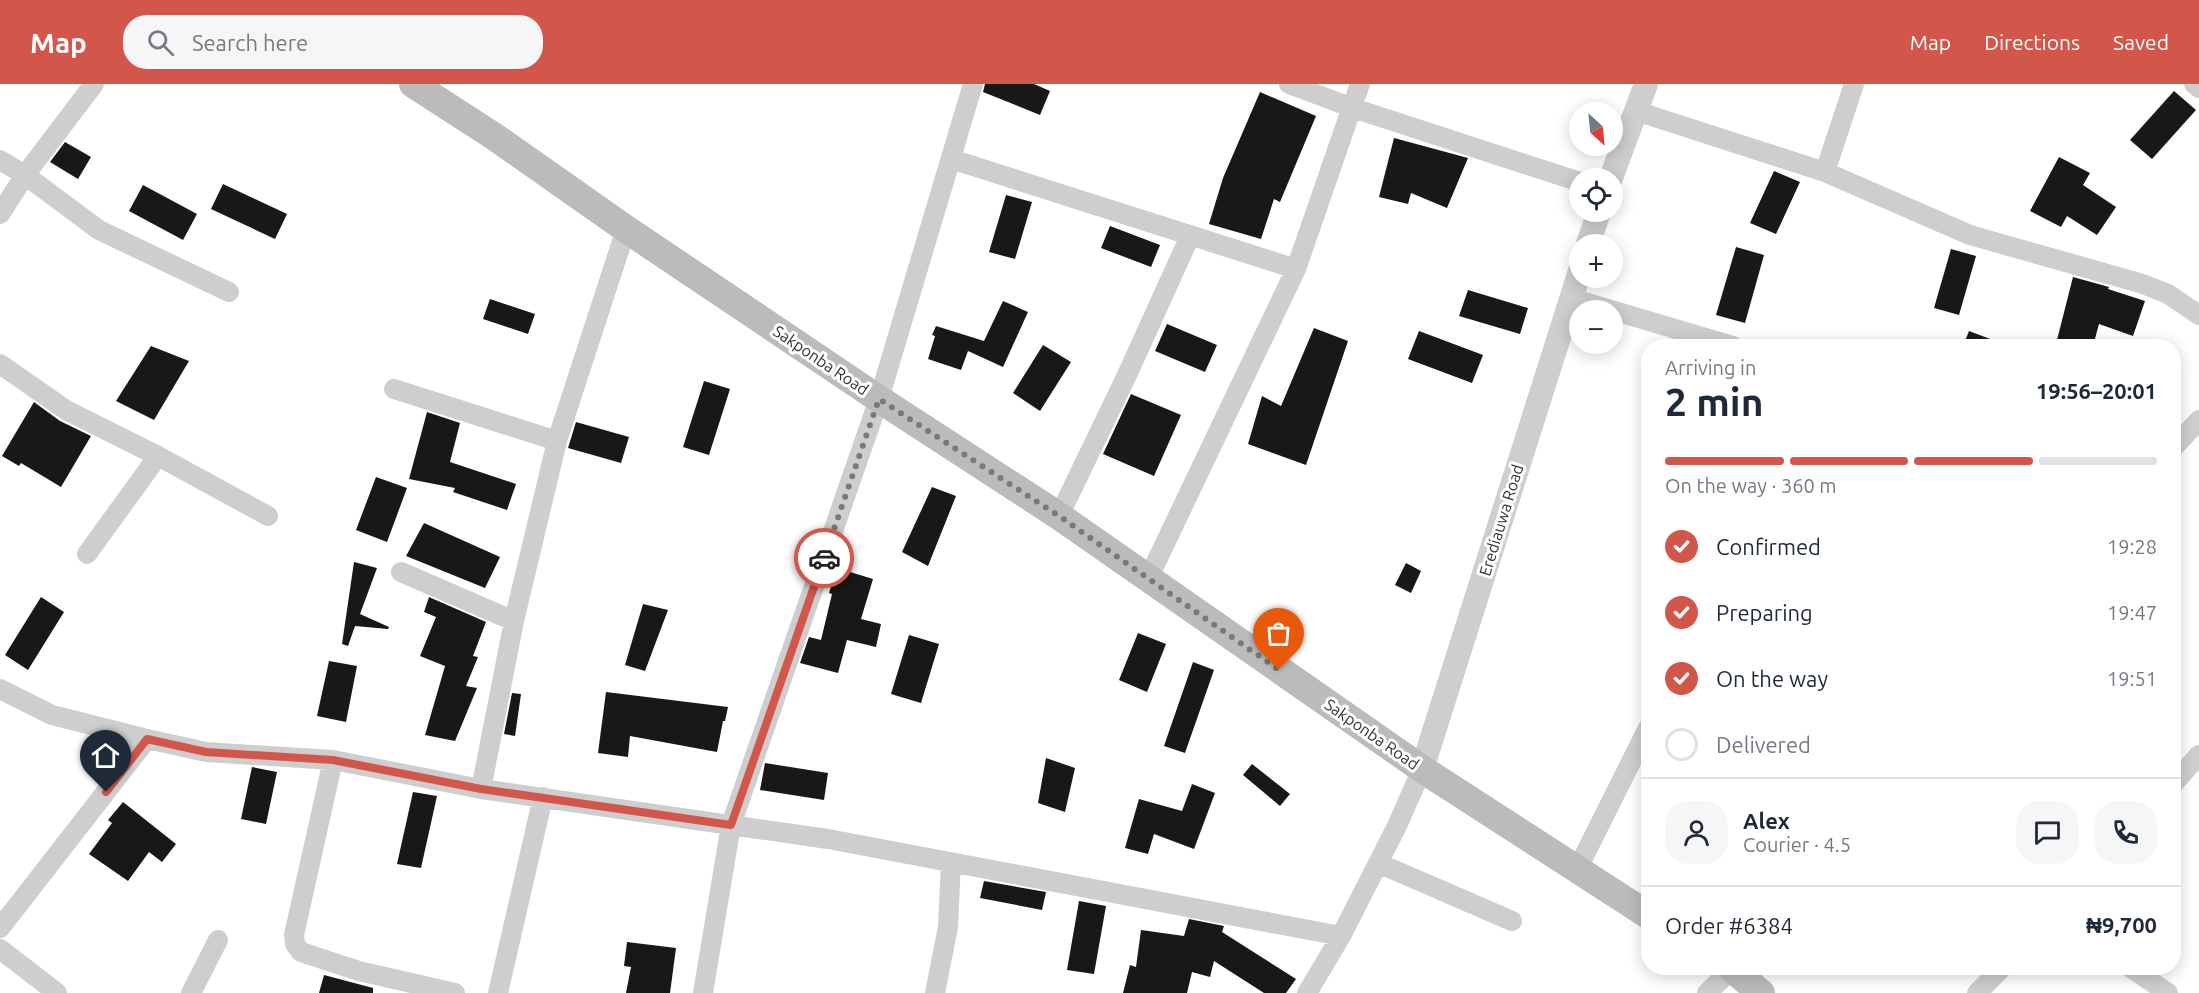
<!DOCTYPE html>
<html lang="en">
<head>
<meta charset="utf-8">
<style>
	:root { --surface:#fff; --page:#f6f6f7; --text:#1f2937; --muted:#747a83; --line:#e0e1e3; --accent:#d25649 }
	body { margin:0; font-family:Ubuntu,sans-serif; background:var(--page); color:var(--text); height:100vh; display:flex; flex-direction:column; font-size:22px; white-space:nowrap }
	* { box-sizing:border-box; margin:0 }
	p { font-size:20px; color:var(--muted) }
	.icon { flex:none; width:33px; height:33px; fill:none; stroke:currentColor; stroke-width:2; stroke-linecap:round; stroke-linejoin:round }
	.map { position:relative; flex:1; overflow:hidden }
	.side { position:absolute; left:1641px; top:255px; width:540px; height:636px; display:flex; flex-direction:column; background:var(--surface); border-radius:24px; box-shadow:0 3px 15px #0003 }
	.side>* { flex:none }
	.needle { width:39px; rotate:153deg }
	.buttons { position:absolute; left:1569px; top:18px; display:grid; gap:12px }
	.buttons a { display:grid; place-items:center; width:54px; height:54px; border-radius:50%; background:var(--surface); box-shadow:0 3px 15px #0003; font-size:30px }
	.pin { position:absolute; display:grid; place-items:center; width:51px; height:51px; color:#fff; margin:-62px -26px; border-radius:50% 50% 50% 0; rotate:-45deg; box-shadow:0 0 6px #0007 }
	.pin .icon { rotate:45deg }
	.courier { position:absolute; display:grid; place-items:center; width:60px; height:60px; margin:-30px; border:4px solid #d25649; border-radius:50%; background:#fff; color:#222; box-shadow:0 2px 8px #0007 }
	.headline em { font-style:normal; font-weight:600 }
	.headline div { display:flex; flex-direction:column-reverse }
	.headline { display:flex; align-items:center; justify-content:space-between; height:102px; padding:0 24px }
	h1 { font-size:39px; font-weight:600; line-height:45px }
	.bar { display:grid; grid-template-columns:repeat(4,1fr); gap:9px 6px; align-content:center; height:72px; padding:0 24px }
	.bar i { height:8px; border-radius:4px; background:var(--line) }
	.bar .current { background:var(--accent) }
	.bar p { grid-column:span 4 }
	.line { display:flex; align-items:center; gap:15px; padding:0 24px; border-top:2px solid var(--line) }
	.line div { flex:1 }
	.round { display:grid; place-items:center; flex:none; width:63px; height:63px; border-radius:24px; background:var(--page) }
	ol { padding:0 24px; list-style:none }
	li { display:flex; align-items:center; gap:18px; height:66px }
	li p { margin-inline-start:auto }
	li .icon { padding:6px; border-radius:50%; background:var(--accent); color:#fff; stroke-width:4 }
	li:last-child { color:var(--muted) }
	li i { width:33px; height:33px; border:3px solid var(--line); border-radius:50% }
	header { display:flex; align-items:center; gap:36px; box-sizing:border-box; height:84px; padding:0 30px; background:var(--accent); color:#fff }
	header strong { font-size:28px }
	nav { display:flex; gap:33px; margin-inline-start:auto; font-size:21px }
	.search { width:420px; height:54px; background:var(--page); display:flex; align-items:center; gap:15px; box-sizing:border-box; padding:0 21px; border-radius:24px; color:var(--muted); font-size:22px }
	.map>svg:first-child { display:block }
	.building { fill:#181818 }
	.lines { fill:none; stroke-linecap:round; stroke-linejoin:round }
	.minor { stroke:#cecece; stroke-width:20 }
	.tertiary { stroke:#cecece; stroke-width:24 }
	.secondary { stroke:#bbb; stroke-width:28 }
	.done { stroke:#797979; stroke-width:6; stroke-dasharray:0 10.8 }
	.route { stroke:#d25649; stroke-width:8 }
	.labels { text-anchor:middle; stroke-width:6; stroke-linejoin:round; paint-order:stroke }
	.street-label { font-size:16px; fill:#313131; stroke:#fff }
</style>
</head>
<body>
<header>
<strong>Map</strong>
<div class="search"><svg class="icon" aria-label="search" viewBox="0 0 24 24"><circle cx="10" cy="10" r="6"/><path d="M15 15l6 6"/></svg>Search here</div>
<nav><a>Map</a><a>Directions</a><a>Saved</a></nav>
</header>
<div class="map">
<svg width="2199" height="909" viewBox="0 0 2199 909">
	<rect width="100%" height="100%" fill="#fff"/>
	<path class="building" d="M985,0h49l16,7 -10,24 -57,-23z
		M2174,7l22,19 -44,49 -22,-19z
		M1260,8l56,24 -36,86 -6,-3 -13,40 -52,-15 14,-46z
		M1394,54l74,20 -21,50 -36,-15 -3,11 -29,-7z
		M65,58l26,15 -13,22 -28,-17z
		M2059,73l31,16 -7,12 33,22 -19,28 -30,-19 -6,11 -31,-16z
		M1774,87l26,11 -24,52 -26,-11z
		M223,100l64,30 -12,25 -64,-30z
		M143,101l54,29 -14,26 -54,-29z
		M1006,111l26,7 -17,57 -26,-7z
		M1110,142l50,19 -9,22 -50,-19z
		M1736,163l28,8 -19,68 -29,-8z
		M1951,165l25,7 -17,59 -25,-7z
		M2073,193l36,10 -1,2 37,12 -12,35 -34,-12 -6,22h-10l-26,-6z
		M1468,206l60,18 -8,26 -61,-18z
		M490,215l45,15 -7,20 -45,-15z
		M1003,217l25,11 -25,55 -35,-16 -7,19 -33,-11 7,-23 -3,-1 4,-9 48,15z
		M1167,240l50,21 -12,27 -50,-21z
		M1314,244l34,13 -42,124 -58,-21 14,-48 19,10z
		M1419,247l64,24 -11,28 -64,-24z
		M1969,247l37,14v1h-43z
		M1043,261l28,17 -31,49 -27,-18z
		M151,262l38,15 -35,59 -38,-19z
		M704,297l26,8 -21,66 -26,-8z
		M1131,310l50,21 -27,61 -51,-22z
		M34,318l26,19 31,15 -30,51 -40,-24 -2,3 -17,-10z
		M427,328l33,11 -10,39 66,22 -9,26 -54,-18 2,-4 -46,-9z
		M576,338l53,15 -8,26 -53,-15z
		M376,393l31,11 -20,54 -31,-12z
		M932,403l24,9 -28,70 -26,-14z
		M424,439l76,34 -15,31 -79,-32z
		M354,478l23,6 -17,46 29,13 -1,2 -33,-3 -7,20 -6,-2z
		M1406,479l15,8 -10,22 -16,-8z
		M837,484l36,11 -12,40 20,5 -5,23 -29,-7 -9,33 -38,-10 9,-26 12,3 11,-46 -3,-1z
		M41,513l23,15 -36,58 -23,-15z
		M429,513l57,25 -13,34 5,1 -12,29 11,2 -22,53 -30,-6 20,-69 -25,-10 16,-39 -12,-5z
		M643,520l25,6 -23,61 -20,-6z
		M1138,549l28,11 -19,48 -28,-12z
		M909,551l30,9 -18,59 -30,-9z
		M329,577l28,5 -11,56 -29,-6z
		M1193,578l21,8 -29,83 -21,-7z
		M606,608l122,15 -3,14h-2l-6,31 -87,-16 -2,21 -30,-4z
		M512,609l9,1 -6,42 -11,-2z
		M1046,674l29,10 -10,44 -27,-9z
		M765,679l63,10 -4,27 -64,-10z
		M1252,680l38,30 -10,12 -37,-31z
		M252,683l25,5 -11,52 -25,-5z
		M1192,700l23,9 -21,56 -40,-15 -6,20 -23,-6 14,-49 43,12z
		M413,708l24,4 -16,72 -24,-4z
		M123,718l53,42 -14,18 -13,-10 -21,29 -39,-27 23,-31 -4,-3z
		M984,797l62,11 -4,18 -62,-12z
		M1079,817l27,5 -12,68 -27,-4z
		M1189,835l35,7 -2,6 74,47 -10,14h-22l-50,-32 -4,16 -18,-5 -5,21h-64l7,-28 6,2 5,-37 43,6z
		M627,858l49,6 -6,45h-44l5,-26 -7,-1z
		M324,891l49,13v5h-54z"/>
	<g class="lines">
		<path class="minor" d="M1289,0l64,24 227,74
			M2194,0l5,4
			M1636,27l189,61 145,63 173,49 25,10 31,21
			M951,75l345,110
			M0,76l25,15 74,55 130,62
			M1825,88l29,-88
			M0,130l25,-39 69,-91
			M1571,214l162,48
			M0,280l66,46 92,46 110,60
			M394,305l163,52
			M2174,363l25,-27
			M1059,432l68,-141 63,-139
			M87,470l71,-98
			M401,488l113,49
			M1148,495l148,-310 64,-185
			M0,605l52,26 95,24 59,13 127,8 148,29 347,50 513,97 56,-110 25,-57
			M333,676l-39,175 1,9 6,8 58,19 96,22
			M2174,699l25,-28
			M481,705l33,-168 43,-180 69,-212
			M1378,779l134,58
			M1577,786l71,-142
			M0,844l147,-189
			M0,865l57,44
			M2131,884l37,25
			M191,909l27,-53
			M498,909l45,-196
			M703,909l28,-168 148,-426 94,-315
			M935,909l13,-66 3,-65
			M1307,909l34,-57
			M1707,909l26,-25
			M1977,909l25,-25"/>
		<path class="tertiary" d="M1611,94l35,-94
			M1588,160l11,-32
			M1422,685l158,-498"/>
		<path class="secondary" d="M413,0l82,53 131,92 253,170 180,117 363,253 226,146
			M1731,884l30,25"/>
	</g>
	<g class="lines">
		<path class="done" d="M824,474l55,-159 180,117 220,154"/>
		<path class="route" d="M106,708l41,-53 59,13 127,8 148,29 250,36 93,-267"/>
	</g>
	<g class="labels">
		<g class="street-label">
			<text transform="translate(821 276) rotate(34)" y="6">Sakponba Road</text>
			<text transform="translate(1501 436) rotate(-73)" y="6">Erediauwa Road</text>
			<text transform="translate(1372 650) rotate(35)" y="6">Sakponba Road</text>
		</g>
	</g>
</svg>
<div class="buttons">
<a><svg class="needle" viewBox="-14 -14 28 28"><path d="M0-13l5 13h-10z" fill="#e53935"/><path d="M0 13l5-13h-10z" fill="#747a83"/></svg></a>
<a><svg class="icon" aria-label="locate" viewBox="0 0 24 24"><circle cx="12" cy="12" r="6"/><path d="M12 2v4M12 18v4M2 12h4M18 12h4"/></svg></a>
<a>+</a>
<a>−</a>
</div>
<div class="pin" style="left:1279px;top:586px;background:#ea580c"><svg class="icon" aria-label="bag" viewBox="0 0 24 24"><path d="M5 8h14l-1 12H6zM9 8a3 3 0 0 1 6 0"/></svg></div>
<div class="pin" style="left:106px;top:708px;background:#1f2937"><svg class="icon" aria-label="home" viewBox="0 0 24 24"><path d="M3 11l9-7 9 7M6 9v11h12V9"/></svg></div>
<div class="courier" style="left:824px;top:474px"><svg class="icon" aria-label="car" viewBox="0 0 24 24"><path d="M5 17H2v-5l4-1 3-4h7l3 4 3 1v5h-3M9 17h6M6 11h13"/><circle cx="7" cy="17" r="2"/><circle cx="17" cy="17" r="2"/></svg></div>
<section class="side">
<div class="headline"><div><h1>2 min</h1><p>Arriving in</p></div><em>19:56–20:01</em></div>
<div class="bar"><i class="current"></i><i class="current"></i><i class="current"></i><i></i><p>On the way · 360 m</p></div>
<ol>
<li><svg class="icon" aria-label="check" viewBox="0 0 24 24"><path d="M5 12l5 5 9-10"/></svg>Confirmed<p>19:28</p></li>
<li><svg class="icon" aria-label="check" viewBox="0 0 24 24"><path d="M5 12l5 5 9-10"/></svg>Preparing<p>19:47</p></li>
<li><svg class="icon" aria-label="check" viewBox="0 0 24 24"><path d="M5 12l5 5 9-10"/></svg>On the way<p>19:51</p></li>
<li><i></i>Delivered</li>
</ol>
<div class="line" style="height:108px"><a class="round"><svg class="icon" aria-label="person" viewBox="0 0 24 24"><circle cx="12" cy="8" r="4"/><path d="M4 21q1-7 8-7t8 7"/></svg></a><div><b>Alex</b><p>Courier · 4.5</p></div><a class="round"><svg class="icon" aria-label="chat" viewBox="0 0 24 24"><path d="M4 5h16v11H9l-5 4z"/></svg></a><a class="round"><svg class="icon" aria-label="phone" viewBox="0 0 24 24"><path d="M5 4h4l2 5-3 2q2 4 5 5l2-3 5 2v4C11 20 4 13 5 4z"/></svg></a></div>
<div class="line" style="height:78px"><div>Order #6384</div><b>₦9,700</b></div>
</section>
</div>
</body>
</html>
